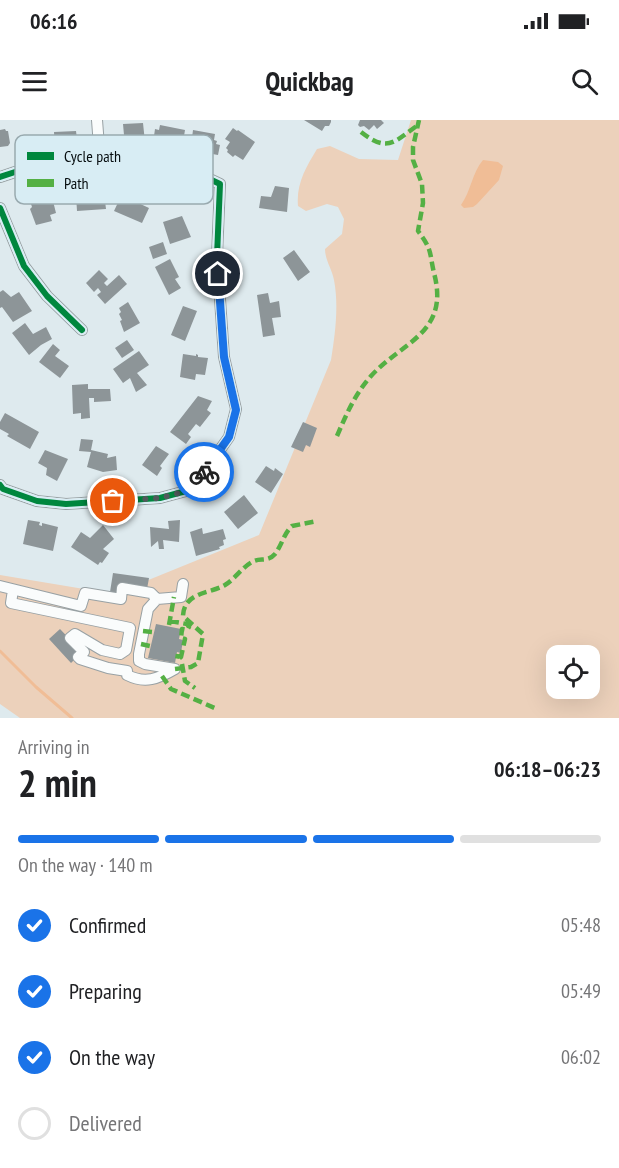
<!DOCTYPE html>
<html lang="en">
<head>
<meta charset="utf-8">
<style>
	:root { --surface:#fff; --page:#f6f6f6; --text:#202124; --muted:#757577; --line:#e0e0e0; --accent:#1a73e8 }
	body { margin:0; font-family:"PT Sans Narrow",sans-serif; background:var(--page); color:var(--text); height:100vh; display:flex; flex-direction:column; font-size:22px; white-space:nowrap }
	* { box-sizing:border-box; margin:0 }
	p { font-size:20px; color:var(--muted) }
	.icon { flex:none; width:33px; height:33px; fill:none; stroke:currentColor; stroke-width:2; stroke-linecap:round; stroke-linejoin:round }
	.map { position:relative; height:598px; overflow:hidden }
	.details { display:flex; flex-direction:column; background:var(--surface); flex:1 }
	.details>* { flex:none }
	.buttons { position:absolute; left:546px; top:525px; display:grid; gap:12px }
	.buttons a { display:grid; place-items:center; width:54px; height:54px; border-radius:12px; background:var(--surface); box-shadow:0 6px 24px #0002; font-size:30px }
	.pin { position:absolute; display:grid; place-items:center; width:51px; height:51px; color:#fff; margin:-26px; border:3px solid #fff; border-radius:50%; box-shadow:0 2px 6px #0007 }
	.courier { position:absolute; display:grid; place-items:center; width:60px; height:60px; margin:-30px; border:4px solid #1a73e8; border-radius:50%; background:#fff; color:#222; box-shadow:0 2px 8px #0007 }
	.head em { font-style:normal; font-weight:800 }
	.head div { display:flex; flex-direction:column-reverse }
	.head { display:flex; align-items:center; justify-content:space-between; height:102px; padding:0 18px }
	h1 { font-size:39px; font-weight:800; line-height:45px }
	.bar { display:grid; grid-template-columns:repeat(4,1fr); gap:9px 6px; align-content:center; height:72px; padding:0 18px }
	.bar i { height:8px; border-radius:4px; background:var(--line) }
	.bar .on { background:var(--accent) }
	.bar p { grid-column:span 4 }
	ol { padding:0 18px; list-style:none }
	li { display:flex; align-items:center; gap:18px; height:66px }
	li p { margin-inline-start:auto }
	li .icon { padding:6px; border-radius:50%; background:var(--accent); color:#fff; stroke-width:4 }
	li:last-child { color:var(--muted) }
	li i { width:33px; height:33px; border:3px solid var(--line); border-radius:50% }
	.status { display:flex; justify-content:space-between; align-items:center; height:42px; padding:0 30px; background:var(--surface); direction:ltr }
	.status svg { height:16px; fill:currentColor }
	header { display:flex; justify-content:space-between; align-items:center; height:78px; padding:0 18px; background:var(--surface); font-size:27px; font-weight:800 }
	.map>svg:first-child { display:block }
	.green { fill:#ecd1bb; fill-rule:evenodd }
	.water { fill:#f0bd96 }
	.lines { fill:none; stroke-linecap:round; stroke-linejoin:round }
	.stream { stroke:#f0bd96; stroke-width:3 }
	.building { fill:#8d9598 }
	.minor-casing { stroke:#98a1a4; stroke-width:12 }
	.minor { stroke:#fafcfc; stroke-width:10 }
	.quiet { stroke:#54b044; stroke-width:4.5; stroke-dasharray:9 4.5; stroke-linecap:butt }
	.cycleway-casing { stroke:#d8edf4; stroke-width:10 }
	.cycleway { stroke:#00873e; stroke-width:6 }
	.done { stroke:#525a5d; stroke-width:6; stroke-dasharray:0 10.8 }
	.route { stroke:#1a73e8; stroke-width:8 }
	.key { fill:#d8edf4; stroke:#99aaaf; stroke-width:1.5 }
	.key-label { font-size:16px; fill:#060d0f }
</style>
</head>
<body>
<div class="status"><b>06:16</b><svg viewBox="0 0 49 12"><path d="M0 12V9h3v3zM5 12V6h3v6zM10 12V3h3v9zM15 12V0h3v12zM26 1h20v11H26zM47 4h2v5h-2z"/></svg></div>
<header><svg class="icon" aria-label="menu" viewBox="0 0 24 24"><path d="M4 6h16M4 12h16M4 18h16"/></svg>Quickbag<svg class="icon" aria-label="search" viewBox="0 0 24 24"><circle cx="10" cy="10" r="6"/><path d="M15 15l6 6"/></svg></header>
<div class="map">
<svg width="619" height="598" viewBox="0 0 619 598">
	<rect width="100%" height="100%" fill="#deeaee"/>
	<path class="green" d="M411,0h208v598h-599l-20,-14v-129l114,19 145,-59 72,-175c4,-25 8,-54 3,-80 -2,-11 -9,-20 -9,-31l17,-15 2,-15 -6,-12 -11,-3 -21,7 -8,-5c-2,-22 8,-39 19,-57l13,-3 29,13 39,1zM556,536h34v32h-34z"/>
	<path class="water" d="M483,40l15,2 5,4 -4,14 -22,24 -4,3 -9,1 -3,-3c10,-14 11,-32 22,-45z"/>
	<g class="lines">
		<path class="stream" d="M0,531l36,36 36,31"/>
	</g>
	<path class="building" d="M304,0h27v2l-2,4h-4l-3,5z
		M360,0h21l3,3 -7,6 -3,-4 -5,5 -5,-4 -4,1 -2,-2z
		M143,3l2,19 -17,2 -1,-9h-3l-1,-11z
		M160,5l25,5 -1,6h3l-1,11 -13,-4 -1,4 -19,-4 2,-14 4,1z
		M233,8l4,3 1,-1 17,12 -12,18 -8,-5 -2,2 -6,-5 1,-2 -2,-2 4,-6 -5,-3z
		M5,9l1,2h2l2,12 -2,3 -8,1v-17z
		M193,10l22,4 -1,6 3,1 -1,3 4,1 -2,10 -11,-2 -16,-7z
		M76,11l2,16 -23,1 -1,-16z
		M275,66l14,2 -2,24 -28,-4 2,-12 10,1z
		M123,72l12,6 -1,3 15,7 -7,15 -28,-12z
		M104,73l2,16 -29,2 -1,-16z
		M45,76l2,7 6,-2 3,12 -6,2 2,6 -16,4 -6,-16 2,-2 -2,-6z
		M182,96l9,21 -21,7 -7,-22z
		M163,122l4,12 -14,5 -4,-12z
		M294,130l16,22 -12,9 -15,-23z
		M170,139l9,18 -4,2 6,9 -12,7 -14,-28z
		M99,150l9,9 -4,4 3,3 12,-11 8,9 -22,20 -8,-9 4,-3 -3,-4 -4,4 -8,-9z
		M3,170l8,7 8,-5 13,19 -19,11 -11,-15 -2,1v-16z
		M268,173l2,10 9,-2 2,16 -9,1 3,17 -12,2 -6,-42z
		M128,182l12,21 -16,9 -4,-11 2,-1 -3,-6 2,-2 -2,-4z
		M183,186l14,5 -12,30 -14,-6z
		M25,203l8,11 13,-7 6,12 -11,6 -12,10 -17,-22z
		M127,220l7,10 -12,8 -7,-10z
		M53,224l7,6 -5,6 14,10 -9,12 -21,-16z
		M139,231l10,14 -12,8 10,12 -11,7 -6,-14 -7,5 -10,-14z
		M183,234l13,2v-2l2,1v2l10,1 -3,17 -9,-1 -1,6 -15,-3z
		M88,264v5h22l1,12 -17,1v-4h-5l1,20 -9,1v-6l-8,1 -1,-29z
		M198,276l14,5 -5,9 4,3 -11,14 -4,-3 -8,10 3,3 -5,7 -16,-12z
		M5,293l34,19 -9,17 -23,-13 2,-2 -9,-5v-7z
		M303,302l14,6 -7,19 -4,-2 -3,7 -12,-5z
		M81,319l12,1 -2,10 17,4 -1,4 9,-2 1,14 -14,2 -16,-5 4,-15 -12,-1z
		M156,326l13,8 -9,12 2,2 -5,8 -15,-11z
		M45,330l23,9 -11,22 -11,-6 1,-7 -9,-5z
		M266,346l8,5 1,-3 8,6 -12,19 -16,-11z
		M244,375l14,18 -20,16 -14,-17z
		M28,400l12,2 -1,3 3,1v-3l16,4 -5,24 -30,-7z
		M180,400l-1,22 -16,-2 1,9h-5l-1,-8 -7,6 -1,-20 19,2 -1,-8z
		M103,405l11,14 -11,10 6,4 -7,10 -2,-1 -2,3 -27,-18 10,-15 9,6z
		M202,408l1,6 20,-5 3,10 -3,1 1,5 -5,2 1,2 -24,7 -6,-24z
		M113,453l36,5 -2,11 -29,4 -8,-1z
		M156,504l25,5 -2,10 4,1 -2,13 -4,-1 -2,11 -27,-5z
		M60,509l22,23 -11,11 -22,-24z"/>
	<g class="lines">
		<defs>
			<path id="minor" d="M97,0l3,39
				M0,57l15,-5 77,-13 85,8 24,8 19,9 -3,72 7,101 12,52 -7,28 -24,34 -19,20 -26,7 -94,6 -29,-3 -34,-12 -3,-4
				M0,88l24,58 23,30 35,34
				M0,466l81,20 4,-13 36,6 1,-11 29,5 6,6
				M13,470l-2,13 119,25 -4,22 -6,4 -18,-4 -27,-16 -5,4 14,14 -6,5 2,2 28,9 19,3v4c18,9 31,4 48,-6l-30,-5 -6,-3v-7l9,-45 9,-10 24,-2 2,-13"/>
		</defs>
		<use href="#minor" class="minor-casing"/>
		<use href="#minor" class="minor"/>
		<path class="quiet" d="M361,12c27,21 33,10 57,-7
			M337,316c9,-21 18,-42 34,-60 32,-35 79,-43 63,-103 -5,-21 -1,-22 -16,-42l5,-28 -1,-19 -9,-24v-13l6,-27
			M170,501l17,3 2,3 -2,3 -5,-1 -1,9 4,1 -4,18 -4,3 1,-6
			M169,505l5,-28
			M143,511l10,1
			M141,524l9,2
			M182,544l3,17 10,7
			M175,549l16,-2 7,-4 5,-29 -20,-18c1,-24 26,-22 42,-31 10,-6 19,-20 29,-24 8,-3 14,1 21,-7 7,-9 9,-21 17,-28l25,-5
			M162,556l9,13 46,20"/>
		<defs>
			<path id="cycleway" d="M0,57l15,-5 77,-13 85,8 24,8 19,9 -3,72 7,101 12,52 -7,28 -24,34 -19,20 -26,7 -94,6 -29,-3 -34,-12 -3,-4
				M0,88l24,58 23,30 35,34"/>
		</defs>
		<use href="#cycleway" class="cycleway-casing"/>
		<use href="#cycleway" class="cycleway"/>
	</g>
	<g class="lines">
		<path class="done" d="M113,381l47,-3 26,-7 18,-19"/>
		<path class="route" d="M204,352l25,-35 7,-27 -12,-53 -6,-83"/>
	</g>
	<rect x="15" y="15" width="198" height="69" rx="9" class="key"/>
	<rect x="27" y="32" width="27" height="8" fill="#00873e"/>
	<rect x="27" y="59" width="27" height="8" fill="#54b044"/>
	<g class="key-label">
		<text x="64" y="42">Cycle path</text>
		<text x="64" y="69">Path</text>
	</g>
</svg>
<div class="buttons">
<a><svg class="icon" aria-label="locate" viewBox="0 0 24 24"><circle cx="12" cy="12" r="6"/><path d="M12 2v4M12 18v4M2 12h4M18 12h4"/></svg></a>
</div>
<div class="pin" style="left:113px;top:381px;background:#ea580c"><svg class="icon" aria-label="bag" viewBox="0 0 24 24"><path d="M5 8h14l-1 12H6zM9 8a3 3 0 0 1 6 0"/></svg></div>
<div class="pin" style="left:218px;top:154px;background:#1f2937"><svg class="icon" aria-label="home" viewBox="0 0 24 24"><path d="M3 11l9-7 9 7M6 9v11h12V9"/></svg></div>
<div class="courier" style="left:204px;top:352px"><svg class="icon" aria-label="bike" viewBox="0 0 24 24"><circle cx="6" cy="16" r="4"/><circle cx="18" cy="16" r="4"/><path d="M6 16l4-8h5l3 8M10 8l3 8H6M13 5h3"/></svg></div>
</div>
<section class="details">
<div class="head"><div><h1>2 min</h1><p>Arriving in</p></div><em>06:18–06:23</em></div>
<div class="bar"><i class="on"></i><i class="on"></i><i class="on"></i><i></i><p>On the way · 140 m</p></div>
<ol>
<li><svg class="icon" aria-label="check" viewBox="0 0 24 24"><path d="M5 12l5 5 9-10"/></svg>Confirmed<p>05:48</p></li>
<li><svg class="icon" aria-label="check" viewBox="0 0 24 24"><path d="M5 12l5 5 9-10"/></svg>Preparing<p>05:49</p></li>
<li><svg class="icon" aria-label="check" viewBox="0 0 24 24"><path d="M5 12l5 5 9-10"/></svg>On the way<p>06:02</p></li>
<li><i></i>Delivered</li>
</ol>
</section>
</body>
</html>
